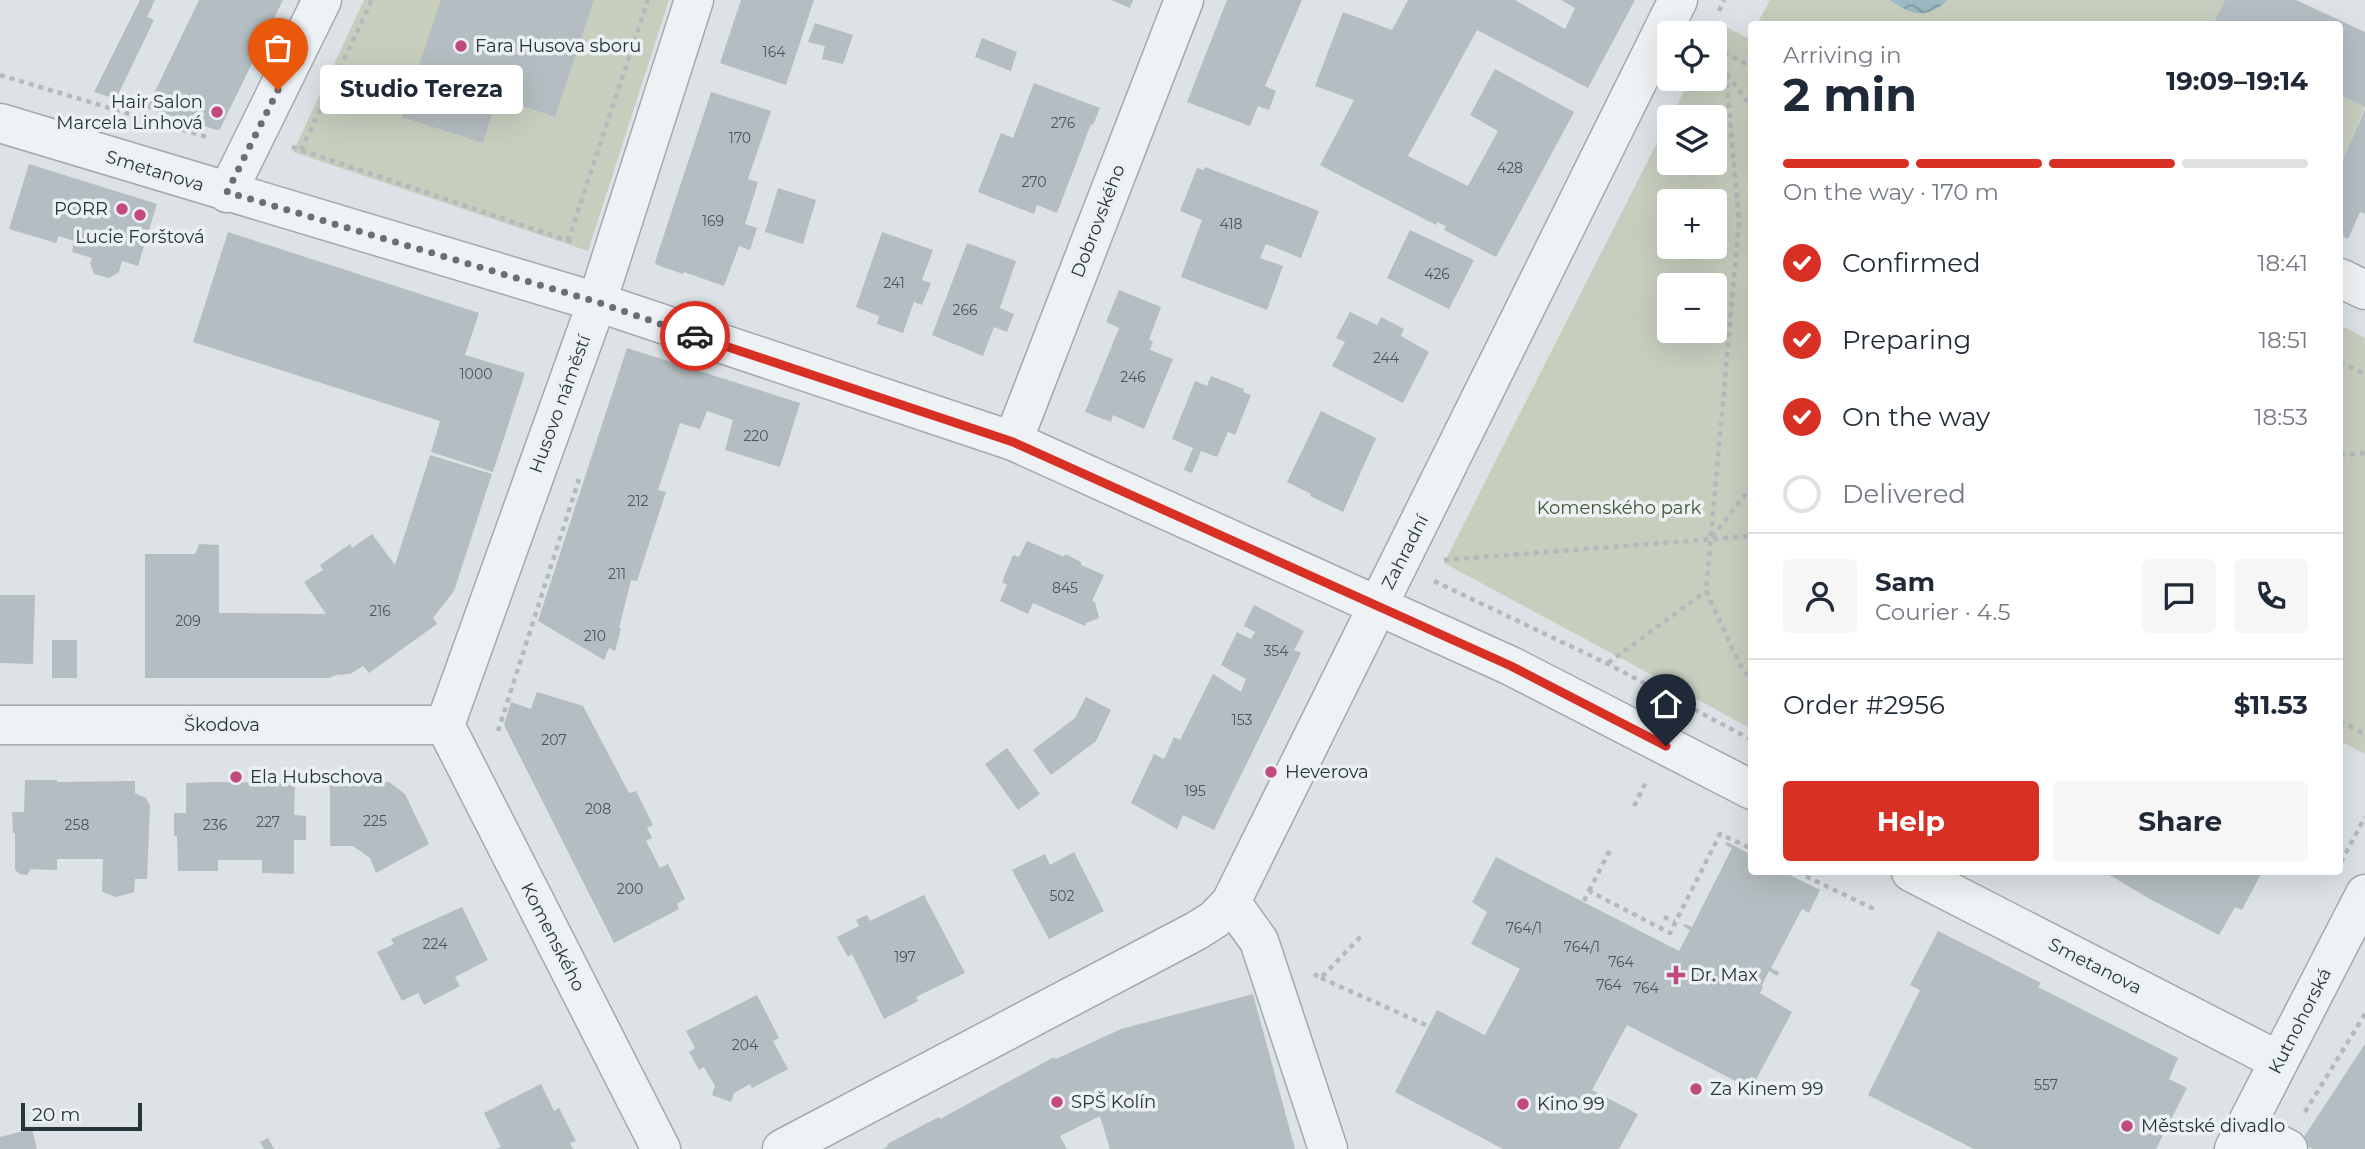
<!DOCTYPE html>
<html lang="en">
<head>
<meta charset="utf-8">
<style>
	:root { --surface:#fff; --page:#f6f6f7; --text:#1f2937; --muted:#747a83; --line:#e0e1e3; --accent:#d93025 }
	body { margin:0; font-family:Montserrat,sans-serif; background:var(--page); color:var(--text); height:100vh; display:flex; flex-direction:column; font-size:26px; white-space:nowrap }
	* { box-sizing:border-box; margin:0 }
	p { font-size:23px; color:var(--muted) }
	.icon { flex:none; width:38px; height:38px; fill:none; stroke:currentColor; stroke-width:2; stroke-linecap:round; stroke-linejoin:round }
	.map { position:relative; flex:1; overflow:hidden }
	.details { position:absolute; left:1748px; top:21px; width:595px; height:854px; display:flex; flex-direction:column; background:var(--surface); border-radius:7px; box-shadow:0 7px 28px #0002 }
	.details>* { flex:none }
	.fabs { position:absolute; left:1657px; top:21px; display:grid; gap:14px }
	.fabs a { display:grid; place-items:center; width:70px; height:70px; border-radius:7px; background:var(--surface); box-shadow:0 7px 28px #0002; font-size:35px }
	.scale { position:absolute; left:21px; bottom:18px; width:121px; box-sizing:border-box; padding-left:7px; border:4px solid #27343a; border-top:0; font-size:19px; line-height:24px; white-space:nowrap; color:#27343a; -webkit-text-stroke:5px #ebf1f3; paint-order:stroke }
	.pin { position:absolute; display:grid; place-items:center; width:60px; height:60px; color:#fff; margin:-72px -30px; border-radius:50% 50% 50% 0; rotate:-45deg; box-shadow:0 0 7px #0007 }
	.pin .icon { rotate:45deg }
	.courier { position:absolute; display:grid; place-items:center; width:70px; height:70px; margin:-35px; border:5px solid #d93025; border-radius:50%; background:#fff; color:#222; box-shadow:0 2px 9px #0007 }
	.bubble { position:absolute; height:49px; border-radius:7px; background:var(--surface); box-shadow:0 7px 28px #0002; font-size:23px; font-weight:700; line-height:49px; text-align:center }
	.headline em { font-style:normal; font-weight:700 }
	.headline div { display:flex; flex-direction:column-reverse }
	.headline { display:flex; align-items:center; justify-content:space-between; height:119px; padding:0 35px }
	h1 { font-size:46px; font-weight:700; line-height:52px }
	.bar { display:grid; grid-template-columns:repeat(4,1fr); gap:10px 7px; align-content:center; height:84px; padding:0 35px }
	.bar i { height:9px; border-radius:5px; background:var(--line) }
	.bar .on { background:var(--accent) }
	.bar p { grid-column:span 4 }
	.line { display:flex; align-items:center; gap:18px; padding:0 35px; border-top:2px solid var(--line) }
	.line div { flex:1 }
	.round { display:grid; place-items:center; flex:none; width:74px; height:74px; border-radius:7px; background:var(--page) }
	ol { padding:0 35px; list-style:none }
	li { display:flex; align-items:center; gap:21px; height:77px }
	li p { margin-inline-start:auto }
	li .icon { padding:7px; border-radius:50%; background:var(--accent); color:#fff; stroke-width:4 }
	li:last-child { color:var(--muted) }
	li i { width:38px; height:38px; border:4px solid var(--line); border-radius:50% }
	.button { display:flex; gap:14px; margin-top:auto; padding:14px 35px }
	.button a { flex:1; height:80px; border-radius:7px; background:var(--accent); color:#fff; font-size:28px; font-weight:700; line-height:80px; text-align:center }
	.button a+a { background:var(--page); color:var(--text) }
	.map>svg:first-child { display:block }
	.green { fill:#c7cebe; fill-rule:evenodd }
	.water { fill:url(#water-waves) }
	.building { fill:#b4bdc1 }
	.lines { fill:none; stroke-linecap:round; stroke-linejoin:round }
	.minor-casing { stroke:#a2aaae; stroke-width:41 }
	.path { stroke:#b3b9bc; stroke-width:4.5; stroke-dasharray:5 5; stroke-linecap:butt }
	.minor { stroke:#eff2f4; stroke-width:38 }
	.done { stroke:#667176; stroke-width:7; stroke-dasharray:0 12.6 }
	.route { stroke:#d93025; stroke-width:9 }
	.poi-dot { fill:#c14a7e; stroke:#ebf1f3; stroke-width:2.5 }
	.labels { text-anchor:middle; stroke-width:7; stroke-linejoin:round; paint-order:stroke }
	.number-label { font-size:14px; fill:#4a565c }
	.poi-label { font-size:18px; fill:#27343a; stroke:#ebf1f3; text-anchor:start }
	.street-label { font-size:18px; fill:#27343a; stroke:#ebf1f3 }
	.park-label { font-size:18px; fill:#445436; stroke:#ebf1f3 }
</style>
</head>
<body>
<div class="map">
<svg width="2365" height="1149" viewBox="0 0 2365 1149">
	<defs>
		<pattern id="water-waves" width="16" height="10" patternUnits="userSpaceOnUse" patternTransform="scale(1.75)"><rect width="16" height="10" fill="#9ab9c3"/><path d="M0 5q4-4 8 0t8 0" fill="none" stroke="#7e979f"/></pattern>
	</defs>
	<rect width="100%" height="100%" fill="#dce2e5"/>
	<path class="green" d="M364,0h305l-81,251 -295,-99z
		M1770,0h455l-12,24h-456z
		M1718,23l32,16 2,-4v694l-308,-166 225,-444 1,44h45v-46h-44l19,-38h25v-46h-2zM1670,201h45v46h-45zM1715,285v46h-45v-46z
		M2340,95l25,12 -25,59z
		M2340,325l25,13v416l-25,-13z"/>
	<path class="water" d="M1889,0h58c-6,8 -20,15 -31,13 -9,-1 -19,-9 -27,-13z"/>
	<path class="building" d="M140,0h15l-8,17 7,3 -38,79 -22,-7z
		M199,0h84l-63,129 -3,1 -70,-22z
		M441,0h153l-39,117 -58,-20 -14,46 -81,-26z
		M741,0h73l-28,85 -66,-22z
		M1111,0h22l-3,8z
		M1227,0h75l-37,86 11,5 -7,19 -11,-4 -8,20 -63,-24z
		M1408,0h107l50,29 10,-21 -14,-8h74l-47,88 -111,-58 -69,126 60,30 30,-55 -28,-16 25,-46 79,43 -78,145 -52,-27 2,-4 -9,-4 -1,3 -116,-60 34,-65 -39,-14 28,-74 49,18z
		M2225,0h71l69,32v75l-25,-12v-71h-127z
		M815,23l38,12 -10,29 -21,-5 3,-13 -17,-4z
		M982,38l35,14 -6,19 -36,-14z
		M1034,83l66,25 -7,17 -2,-1 -34,89 -20,-8 -3,9 -56,-22 23,-59 12,5z
		M711,92l60,19 -23,68 10,3 -13,42 12,4 -7,22 -11,-4 -15,40 -40,-14 -1,2 -26,-9 -2,-3z
		M2365,109v105l-5,-2 -12,27 -8,-4v-69z
		M29,164l128,40 -19,62 -16,-5 -3,11 -10,6 -15,-4 -4,-11 2,-5 -20,-6 2,-11 -15,-5 -3,7 -47,-14z
		M1205,167l114,44 -18,47 -35,-14 -6,14 23,8 -16,44 -86,-33 21,-57 -22,-9 17,-43 7,2z
		M778,188l38,12 -13,44 -38,-12z
		M1410,230l64,30 -25,49 -62,-31z
		M228,232l251,81 -14,42 60,18 -32,99 -62,-20 9,-31 -247,-79z
		M882,232l51,18 -11,30 9,3 -9,22 -8,-3 -11,31 -26,-9 2,-8 -23,-9z
		M967,243l49,18 -16,47 14,6 -7,18 -13,-5 -11,29 -51,-21z
		M1119,290l42,17 -12,33 4,1 -3,9 23,9 -29,70 -31,-14 -2,7 -26,-10 34,-84 -13,-6z
		M1350,312l27,13 4,-8 23,12 -3,7 28,16 -26,51 -71,-37 13,-24 -9,-4z
		M627,348l173,55 -20,64 -55,-17 8,-30 -26,-9 -7,18 -20,-6 -22,67 8,2 -29,89 -6,-1 -12,48 2,1 -6,22 -6,-3 -5,12 -66,-39z
		M1211,376l33,13 -1,3 8,3 -16,40 -7,-3 -11,25 -16,-6 -9,22 -8,-3 9,-22 -21,-9 23,-58 12,5z
		M1321,411l55,27 -33,74 -33,-16 1,-2 -24,-12z
		M430,455l62,19 -38,117 -21,27 4,6 -68,49 -6,-7 -13,8 -14,1 -7,3h-184v-124h50l4,-10 20,1v68l107,1 -22,-32 19,-12 -3,-5 30,-21 2,4 20,-14 23,31z
		M1027,541l37,16 1,-3 16,8v3l23,10 -12,26 3,1 4,16 -13,5 -1,3 -52,-23 -5,11 -28,-13 7,-16 -5,-3 11,-27 6,2z
		M0,595h35l-2,69 -33,-1z
		M1254,605l50,26 -10,19 7,3 -87,177 -31,-15 -6,14 -46,-26 23,-49 10,5 10,-22 6,3 33,-66 28,18 5,-13 -25,-14 16,-33 14,7 4,-7 -11,-6z
		M52,640h25v38h-25z
		M537,692l46,14 46,87 7,-2 17,34 -6,3 5,10 -6,3 14,27 8,-4 17,35 -8,5 2,5 -65,34 -110,-218 7,-23 20,7z
		M1086,697l25,13 -15,31 -45,34 -18,-25 42,-32z
		M1007,748l33,46 -22,16 -33,-46z
		M25,780h32v2l78,-1v12l11,5 4,8 -3,73h-12l-1,13 -18,5 -14,-5 1,-33h-46v11l-26,-1 -4,6 -7,-1 -5,-4v-37h-2l-1,-21h12z
		M214,782l81,1 -1,32 12,1v24h-12v34l-32,-1v-13h-44v11h-40l-1,-35h-3v-23h12v-30z
		M389,782l16,12 24,50 -53,29 -6,-15 -17,-12h-23v-62z
		M1727,842l25,13v17h32l36,18 -11,23 -7,-4 -31,59 8,4 -2,4 -8,-5 -7,14 1,2 -3,6 32,19 -41,77 -124,-64 -35,65 46,24 -19,35h-116l-108,-57 42,-82 48,25 35,-66 -49,-25 16,-32 -15,-10 24,-45 183,94 11,-21 -7,-4 2,-2 7,3 40,-79 -7,-3z
		M1074,852l30,59 -55,28 -37,-69 33,-16 5,11z
		M2109,872h153l-20,38 -7,-3 -16,28 -71,-37 -40,-24z
		M924,895l41,78 -49,24 2,4 -34,18 -32,-65 -4,3 -11,-20 22,-11 -3,-6 11,-5 3,6z
		M462,907l26,53 -33,17 5,9 -36,19 -6,-12 -16,8 -25,-49 17,-8 -3,-5z
		M1938,931l103,52 -3,4 140,71 -9,21 18,9 -31,61h-182l-106,-54 52,-105 -10,-5z
		M1253,994l42,155h-185l-10,-33 -40,20 7,13h-184l5,-3 -1,-2 52,-27 1,2 114,-62 2,2 65,-30z
		M757,995l22,43 -6,3 15,28 -36,19 -2,-4 -16,9 -3,9 -19,-7 3,-9 -11,-19 -5,3 -10,-18 6,-4 -9,-17z
		M2365,1044v105h-52l-10,-5 -1,-4z
		M541,1084l13,27 5,-3 17,33 -6,2 3,6h-77l5,-2 -17,-34z
		M32,1129l5,20h-37v-12z
		M268,1138l6,11h-10l-4,-7z"/>
	<g class="lines">
		<defs>
			<path id="minor" d="M0,123l597,179 416,139 498,225 241,124
				M227,193l95,-193
				M2340,278l25,12
				M1013,441l171,-441
				M0,725h445
				M445,725l152,-423 97,-302
				M445,725l216,424
				M1911,872l368,189
				M1231,902l28,39 69,208
				M2245,1127l43,22
				M782,1149l414,-218 19,-12 16,-17 447,-902
				M2234,1149l131,-255"/>
		</defs>
		<use href="#minor" class="minor-casing"/>
		<path class="path" d="M1719,11l5,-11
			M1715,48l37,19
			M1715,58l37,50
			M1726,73l13,149 -33,369 33,72 13,18
			M0,75l210,63
			M292,147l283,96
			M301,150l71,-150
			M568,241l80,-241
			M2340,362l25,12
			M2340,455l25,-2
			M1712,537l40,-51
			M1444,560l308,-24
			M1434,581l174,83 144,76
			M1608,663l98,-72
			M2340,721l25,13
			M498,731l81,-252
			M1634,806l13,-26
			M2341,862l24,-45
			M1797,872l77,37
			M1589,891l21,-41
			M1584,901l5,-10 81,42 50,-99 32,15
			M1664,917l11,5
			M1314,974l7,4 41,-43
			M1321,978l107,48
			M2305,1112l60,-98"/>
		<use href="#minor" class="minor"/>
	</g>
	<g class="lines">
		<path class="done" d="M278,90l-51,102 370,110 98,34"/>
		<path class="route" d="M695,336l318,106 498,224 155,80"/>
	</g>
	<g class="poi-dot">
		<circle cx="461" cy="46" r="7"/>
		<circle cx="217" cy="112" r="7"/>
		<circle cx="122" cy="209" r="7"/>
		<circle cx="140" cy="215" r="7"/>
		<circle cx="1271" cy="772" r="7"/>
		<circle cx="236" cy="777" r="7"/>
		<path d="M1672.5 964.5h7v7h7v7h-7v7h-7v-7h-7v-7h7z"/>
		<circle cx="1696" cy="1089" r="7"/>
		<circle cx="1057" cy="1102" r="7"/>
		<circle cx="1523" cy="1104" r="7"/>
		<circle cx="2127" cy="1126" r="7"/>
	</g>
	<g class="labels">
		<g class="number-label">
			<text x="774" y="57">164</text>
			<text x="1063" y="128">276</text>
			<text x="740" y="143">170</text>
			<text x="1510" y="173">428</text>
			<text x="1034" y="187">270</text>
			<text x="713" y="226">169</text>
			<text x="1231" y="229">418</text>
			<text x="1437" y="279">426</text>
			<text x="894" y="288">241</text>
			<text x="965" y="315">266</text>
			<text x="1386" y="363">244</text>
			<text x="476" y="379">1000</text>
			<text x="1133" y="382">246</text>
			<text x="756" y="441">220</text>
			<text x="638" y="506">212</text>
			<text x="617" y="579">211</text>
			<text x="1065" y="593">845</text>
			<text x="380" y="616">216</text>
			<text x="188" y="626">209</text>
			<text x="595" y="641">210</text>
			<text x="1276" y="656">354</text>
			<text x="1242" y="725">153</text>
			<text x="554" y="745">207</text>
			<text x="1195" y="796">195</text>
			<text x="598" y="814">208</text>
			<text x="375" y="826">225</text>
			<text x="268" y="827">227</text>
			<text x="77" y="830">258</text>
			<text x="215" y="830">236</text>
			<text x="630" y="894">200</text>
			<text x="1062" y="901">502</text>
			<text x="1524" y="933">764/1</text>
			<text x="435" y="949">224</text>
			<text x="1582" y="952">764/1</text>
			<text x="905" y="962">197</text>
			<text x="1621" y="967">764</text>
			<text x="1609" y="990">764</text>
			<text x="1646" y="993">764</text>
			<text x="745" y="1050">204</text>
			<text x="2046" y="1090">557</text>
		</g>
		<g class="poi-label">
			<text x="475" y="52">Fara Husova sboru</text>
			<text x="203" y="108" text-anchor="end">Hair Salon<tspan x="203" dy="21">Marcela Linhová</tspan></text>
			<text x="108" y="215" text-anchor="end">PORR</text>
			<text x="140" y="243" text-anchor="middle">Lucie Forštová</text>
			<text x="1285" y="778">Heverova</text>
			<text x="250" y="783">Ela Hubschova</text>
			<text x="1690" y="981">Dr. Max</text>
			<text x="1710" y="1095">Za Kinem 99</text>
			<text x="1071" y="1108">SPŠ Kolín</text>
			<text x="1537" y="1110">Kino 99</text>
			<text x="2141" y="1132">Městské divadlo</text>
		</g>
		<g class="street-label">
			<text transform="translate(155 171) rotate(17)" y="6">Smetanova</text>
			<text transform="translate(1098 221) rotate(-69)" y="6">Dobrovského</text>
			<text transform="translate(560 404) rotate(-70)" y="6">Husovo náměstí</text>
			<text transform="translate(1405 552) rotate(-63)" y="6">Zahradní</text>
			<text x="222" y="731">Škodova</text>
			<text transform="translate(553 937) rotate(63)" y="6">Komenského</text>
			<text transform="translate(2095 966) rotate(27)" y="6">Smetanova</text>
			<text transform="translate(2300 1021) rotate(-63)" y="6">Kutnohorská</text>
		</g>
		<g class="park-label">
			<text x="1619" y="514">Komenského park</text>
		</g>
	</g>
</svg>
<div class="fabs">
<a><svg class="icon" aria-label="locate" viewBox="0 0 24 24"><circle cx="12" cy="12" r="6"/><path d="M12 2v4M12 18v4M2 12h4M18 12h4"/></svg></a>
<a><svg class="icon" aria-label="layers" viewBox="0 0 24 24"><path d="M12 4l9 5-9 5-9-5zM3 14l9 5 9-5"/></svg></a>
<a>+</a>
<a>−</a>
</div>
<div class="scale">20 m</div>
<div class="pin" style="left:278px;top:90px;background:#ea580c"><svg class="icon" aria-label="bag" viewBox="0 0 24 24"><path d="M5 8h14l-1 12H6zM9 8a3 3 0 0 1 6 0"/></svg></div>
<div class="pin" style="left:1666px;top:746px;background:#1f2937"><svg class="icon" aria-label="home" viewBox="0 0 24 24"><path d="M3 11l9-7 9 7M6 9v11h12V9"/></svg></div>
<div class="courier" style="left:695px;top:336px"><svg class="icon" aria-label="car" viewBox="0 0 24 24"><path d="M5 17H2v-5l4-1 3-4h7l3 4 3 1v5h-3M9 17h6M6 11h13"/><circle cx="7" cy="17" r="2"/><circle cx="17" cy="17" r="2"/></svg></div>
<div class="bubble" style="left:320px;top:65px;width:203px">Studio Tereza</div>
<section class="details">
<div class="headline"><div><h1>2 min</h1><p>Arriving in</p></div><em>19:09–19:14</em></div>
<div class="bar"><i class="on"></i><i class="on"></i><i class="on"></i><i></i><p>On the way · 170 m</p></div>
<ol>
<li><svg class="icon" aria-label="check" viewBox="0 0 24 24"><path d="M5 12l5 5 9-10"/></svg>Confirmed<p>18:41</p></li>
<li><svg class="icon" aria-label="check" viewBox="0 0 24 24"><path d="M5 12l5 5 9-10"/></svg>Preparing<p>18:51</p></li>
<li><svg class="icon" aria-label="check" viewBox="0 0 24 24"><path d="M5 12l5 5 9-10"/></svg>On the way<p>18:53</p></li>
<li><i></i>Delivered</li>
</ol>
<div class="line" style="height:126px"><a class="round"><svg class="icon" aria-label="person" viewBox="0 0 24 24"><circle cx="12" cy="8" r="4"/><path d="M4 21q1-7 8-7t8 7"/></svg></a><div><b>Sam</b><p>Courier · 4.5</p></div><a class="round"><svg class="icon" aria-label="chat" viewBox="0 0 24 24"><path d="M4 5h16v11H9l-5 4z"/></svg></a><a class="round"><svg class="icon" aria-label="phone" viewBox="0 0 24 24"><path d="M5 4h4l2 5-3 2q2 4 5 5l2-3 5 2v4C11 20 4 13 5 4z"/></svg></a></div>
<div class="line" style="height:91px"><div>Order #2956</div><b>$11.53</b></div>
<div class="button"><a>Help</a><a>Share</a></div>
</section>
</div>
</body>
</html>
